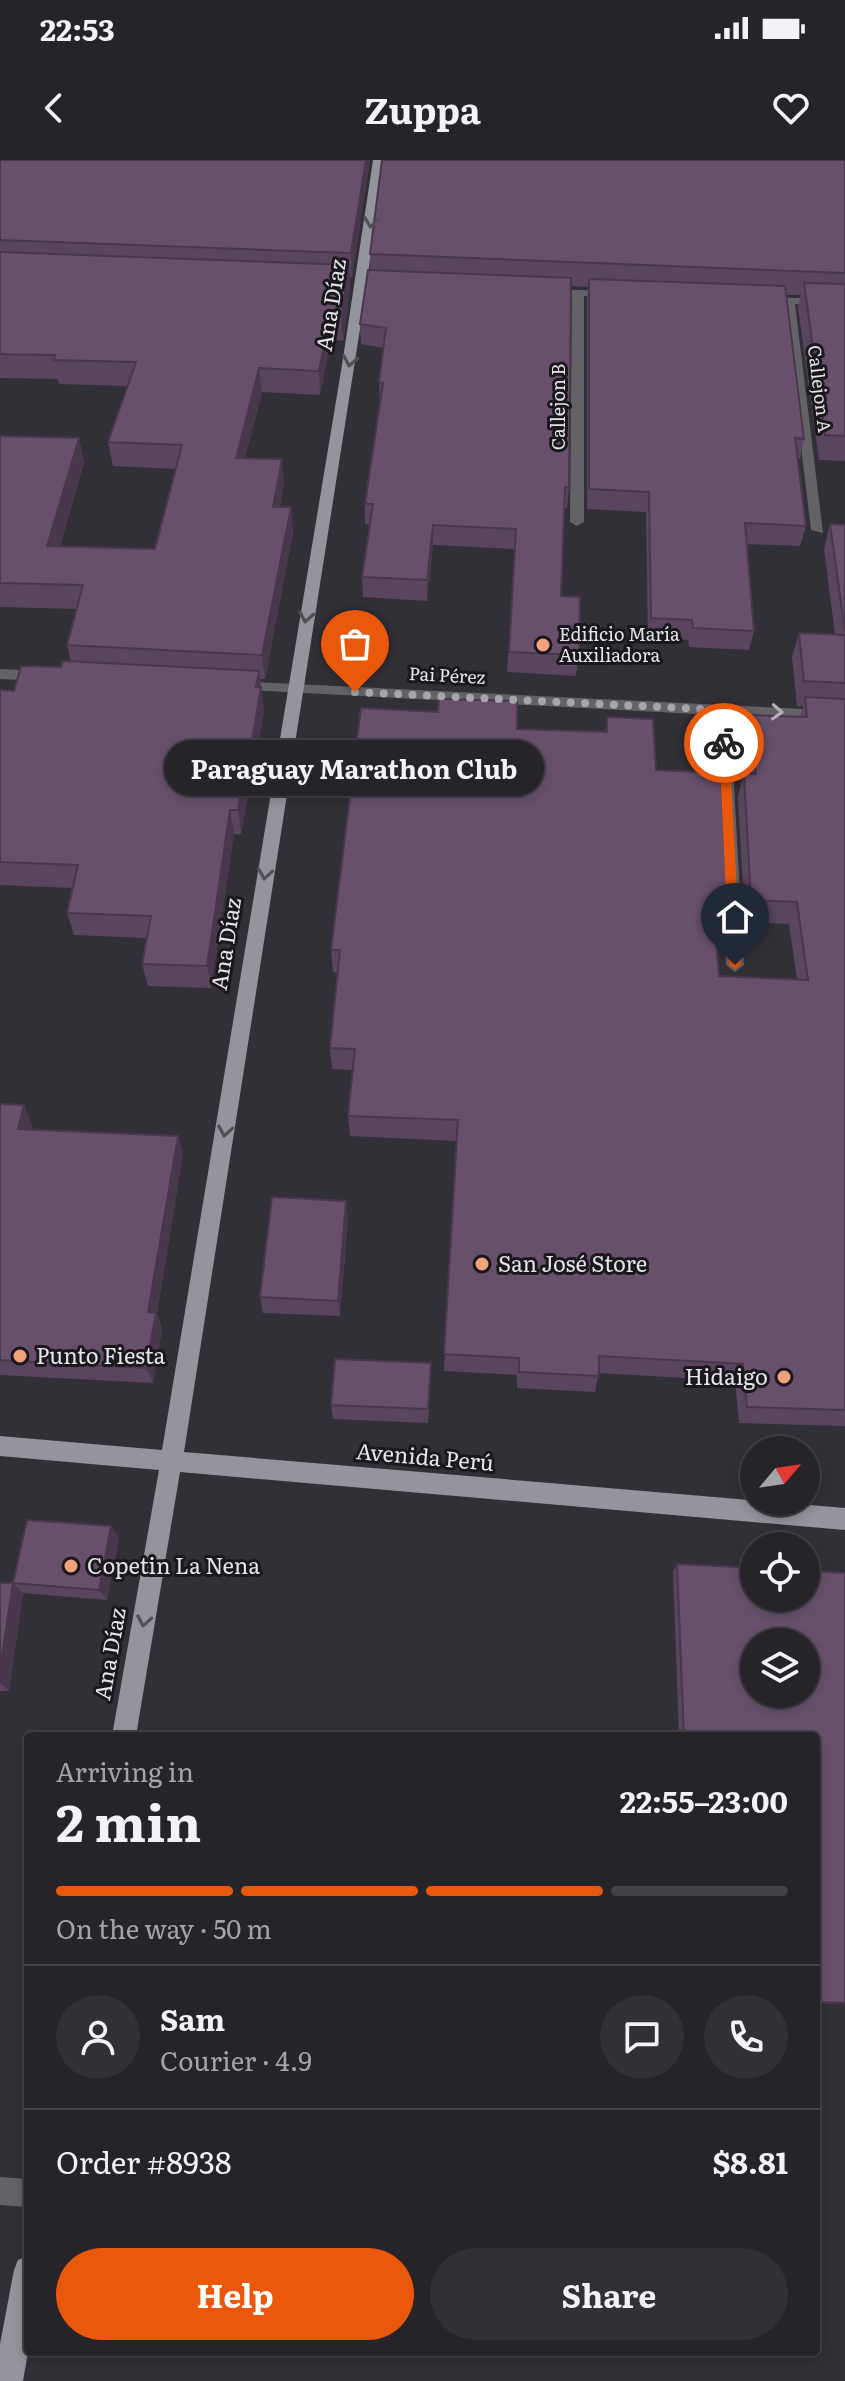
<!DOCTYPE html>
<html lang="en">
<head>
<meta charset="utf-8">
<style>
	:root { --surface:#262429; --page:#323035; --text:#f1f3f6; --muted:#a4a4a8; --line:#424146; --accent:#ea580c }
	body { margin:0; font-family:Literata,serif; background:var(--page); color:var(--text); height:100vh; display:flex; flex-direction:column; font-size:30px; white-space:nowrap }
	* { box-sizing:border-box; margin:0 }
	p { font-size:26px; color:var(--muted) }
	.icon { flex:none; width:44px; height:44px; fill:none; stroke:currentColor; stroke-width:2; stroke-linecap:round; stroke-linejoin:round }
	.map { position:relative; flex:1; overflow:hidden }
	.drawer { position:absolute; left:24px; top:1572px; width:796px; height:624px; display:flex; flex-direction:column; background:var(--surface); border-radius:8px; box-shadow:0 4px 12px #0003,0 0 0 2px var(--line) }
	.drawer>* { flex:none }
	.needle { width:52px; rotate:61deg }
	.fabs { position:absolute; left:740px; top:1276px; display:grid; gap:16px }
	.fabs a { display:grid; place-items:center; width:80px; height:80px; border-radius:50%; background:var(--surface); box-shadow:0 4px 12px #0003,0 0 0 2px var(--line); font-size:40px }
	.pin { position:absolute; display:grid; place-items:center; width:68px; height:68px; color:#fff; margin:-82px -34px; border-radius:50% 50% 50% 0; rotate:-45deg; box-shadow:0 0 8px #0007 }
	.pin .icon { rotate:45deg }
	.courier { position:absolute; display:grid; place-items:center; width:80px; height:80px; margin:-40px; border:6px solid #ea580c; border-radius:50%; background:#fff; color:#222; box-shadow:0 2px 10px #0007 }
	.bubble { position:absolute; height:56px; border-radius:28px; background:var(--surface); box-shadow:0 4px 12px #0003,0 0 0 2px var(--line); font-size:26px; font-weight:700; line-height:56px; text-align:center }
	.summary em { font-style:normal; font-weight:700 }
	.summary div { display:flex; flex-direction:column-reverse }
	.summary { display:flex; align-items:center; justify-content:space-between; height:136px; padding:0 32px }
	h1 { font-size:52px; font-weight:700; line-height:60px }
	.bar { display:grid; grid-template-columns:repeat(4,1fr); gap:12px 8px; align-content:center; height:96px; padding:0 32px }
	.bar i { height:10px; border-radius:6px; background:var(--line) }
	.bar .current { background:var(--accent) }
	.bar p { grid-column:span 4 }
	.line { display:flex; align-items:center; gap:20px; padding:0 32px; border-top:2px solid var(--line) }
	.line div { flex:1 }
	.round { display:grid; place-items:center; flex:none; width:84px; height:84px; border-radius:42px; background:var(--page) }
	.button { display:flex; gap:16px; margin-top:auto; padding:16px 32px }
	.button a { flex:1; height:92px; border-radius:48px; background:var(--accent); color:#fff; font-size:32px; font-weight:700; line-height:92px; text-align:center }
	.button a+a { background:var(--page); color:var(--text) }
	.status { display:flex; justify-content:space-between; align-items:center; height:56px; padding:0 40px; background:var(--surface); direction:ltr }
	.status svg { height:22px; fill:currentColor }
	header { display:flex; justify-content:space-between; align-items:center; height:104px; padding:0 32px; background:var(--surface); font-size:36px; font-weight:700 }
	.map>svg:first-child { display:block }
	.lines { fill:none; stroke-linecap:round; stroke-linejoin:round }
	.minor { fill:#636367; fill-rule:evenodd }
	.major { fill:#93949c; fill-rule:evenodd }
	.wall { fill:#59455e }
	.shaded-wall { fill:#49384c }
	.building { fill:#68506d; stroke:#49384c; stroke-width:2; fill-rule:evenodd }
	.oneway { stroke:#505056 }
	.oneway2 { stroke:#b2b0b6 }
	.route { fill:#ea580c }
	.done { stroke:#a7a5ab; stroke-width:8; stroke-dasharray:0 14.4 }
	.poi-dot { fill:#f1a17c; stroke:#1a181c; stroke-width:3 }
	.labels { text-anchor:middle; stroke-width:6; stroke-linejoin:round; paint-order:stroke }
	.far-street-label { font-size:18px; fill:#e6e4ea; stroke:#1a181c }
	.far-poi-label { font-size:18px; fill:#e6e4ea; stroke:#1a181c; text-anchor:start }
	.street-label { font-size:22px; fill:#e6e4ea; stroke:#1a181c }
	.poi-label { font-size:22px; fill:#e6e4ea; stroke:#1a181c; text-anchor:start }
</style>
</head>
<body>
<div class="status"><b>22:53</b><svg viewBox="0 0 49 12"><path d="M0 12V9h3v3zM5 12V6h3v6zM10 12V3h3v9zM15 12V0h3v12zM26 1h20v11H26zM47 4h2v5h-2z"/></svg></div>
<header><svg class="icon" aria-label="back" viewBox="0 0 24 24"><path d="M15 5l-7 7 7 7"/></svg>Zuppa<svg class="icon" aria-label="heart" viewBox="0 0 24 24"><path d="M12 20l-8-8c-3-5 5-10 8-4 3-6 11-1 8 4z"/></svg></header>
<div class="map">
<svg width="845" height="2221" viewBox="0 0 845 2221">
	<rect width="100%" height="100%" fill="#323037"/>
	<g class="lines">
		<path class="minor" d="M540,129l76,2 6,3 -6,3 -32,-1v226l-7,4 -7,-4 2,-226 -28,-2 -4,-1z
			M755,137l90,2v6l-50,-1 28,229 -12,-3 -27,-227 -25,-1 -6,-3z
			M0,509l44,2 7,5 -7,5 -44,-2z
			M236,521l609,30v10l-115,-6 14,250 -9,7 -9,-7 -11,-250 -484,-26v-6z
			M0,2017l28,2v28l-28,-2z"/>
		<path class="major" d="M373,0h10l-18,137 -181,1155 661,56v22l-665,-58 -44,264h-24l47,-266 -159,-14v-20l162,14 180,-1085z
			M28,2096v96l-5,29h-23v-37l14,-74 4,-10z"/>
	</g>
	<path class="wall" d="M0,0h370l-18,117h-2v12l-7,52 -12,-2 -11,56 -58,-3 -17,66 39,25 -4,24h11l2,25 -28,147h-5l4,32 -12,71h-2l-9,52h-7l-23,154 -63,-2 -6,-22 5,-26 -73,-3 -7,-22 6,-25 -73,-3v-195l14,1 57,-29 -4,-17 10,-36 -77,-2v-171l79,2 5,25 -24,83 95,3 21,-80 -63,-3 -5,-24 19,-56 -68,-2 -1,-5 -58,-1z
		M845,0v301l-26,-1 -21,-153 3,-12h-15l18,144 -4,20h-2l8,67 -6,20 -53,-2 7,87 -5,19 -60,-3 -1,-7 -40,-2 -2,-126 -59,-3v-210l1,-12 -17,-1 -2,202 -2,20h-3l-3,88 18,59 -3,21 -69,-4 8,-123 -82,-4 -6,56 -64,-4 -1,-20 8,-52 -5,-1v-20l15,-101 -1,-21 5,-34 -23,-4 -1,-20 10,-54v-16z
		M830,364l15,1v901l-106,-3 -4,-42 -136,-8 -4,19 -78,-4v-13l-73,-4 13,-230 -107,-5 -2,-20 5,-46 -21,-1 -2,-21 7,-75 -4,-1 -2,-22 186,-221 88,3 2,-15 49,53 71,129 -6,22h-6l4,55 78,4 -8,-56 -44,-2 -7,-125 6,-24h3l-4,-34 6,-24 51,2 3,-11h-6l-5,-49 7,-24 36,1 -11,-85z
		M0,944l24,1 8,20 -1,4 147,7 5,18 -26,159 5,16 -9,54 -153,-8z
		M348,1058l-8,98 -77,-3 -3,-16z
		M431,1203l-3,60 -95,-4 -2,-14z
		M111,1366l8,12 -12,62 -84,-7 -14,98h-9v-108h13z
		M677,1404l168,9v431l-29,-1v-267h-137l-6,-165z"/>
	<path class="shaded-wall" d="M366,0h4l-18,117 -1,-24z
		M349,105l1,24 -7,52 -2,-24z
		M330,155l1,24 -11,56 -1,-24z
		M259,208l3,24 -23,90 -3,-24z
		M79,278l5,25 -31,107 -6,-24z
		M282,299l2,24 -9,49 -2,-25z
		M291,347l2,25 -28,147 -3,-24z
		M433,365v20l-6,56v-21z
		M259,511l5,40 -12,71 -3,-23 7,-72z
		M246,599l4,23 -9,52 -3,-24z
		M230,650l4,24 -23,154 -4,-22z
		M24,945l8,20 -5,23 -9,-19z
		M178,976l5,18 -26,159 5,16 -9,54 -7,-15 2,-56z
		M346,1041l2,17 -8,98 -2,-15z
		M111,1366l8,12 -12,62 -8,-10z
		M13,1423l10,10 -14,98 -9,-8v-14z"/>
	<path class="building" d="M0,0h366l-15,93 -351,-13z
		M382,0h463v113l-475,-19z
		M0,92l349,13 -8,52 -11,-2 -11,56 -60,-3 -23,90 46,1 -9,48h18l-29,148 -195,-10 16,-60 -83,-2v-147l79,2 -32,108 108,3 27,-104 -74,-3 28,-80 -82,-2 1,-5 -55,-1z
		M368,110l203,8 -2,210 -4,-1 -4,109 19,1 -1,58 -70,-3 7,-123 -83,-4 -6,55 -65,-3 11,-73h-8l18,-121 -4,-1 7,-54 -26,-4z
		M589,119l196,7 19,153 -9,-1 11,88 -61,-3 9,108 -61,-3 -1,-8 -41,-2 -2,-126 -60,-3z
		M804,123l41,1v152l-20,-1z
		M830,364l15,1v106z
		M799,473l46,2v48l-41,-2z
		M63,501l196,10 -3,16h5l-12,72h-3l-8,51h-8l-23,156 -65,-2 9,-48 -84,-3 11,-48 -78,-3v-172l14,1 7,-25 40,1z
		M805,537l40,2v711l-98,-3 -4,-43 -144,-8v20l-80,-4v-14l-75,-4 14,-234 -110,-4 7,-67 -25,-1 10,-98h-9l30,-242 77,4 1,-13 78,2v28l90,3v-15l46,2 3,51 65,3 6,126 -14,-1 6,78 89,4 -11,-78 -46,-2 -7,-127 12,1 -7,-59 58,2z
		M0,944l24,1 -6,24 160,7 -30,176 8,1 -10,55 -146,-8z
		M272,1037l74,4 -8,100 -78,-4z
		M335,1199l96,4 -3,46 -97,-4z
		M27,1360l84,6 -12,64 -86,-7z
		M677,1404l77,4v30h52v-27l39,2v430l-29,-1v-266h-132zM754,1482h52v52h-52z
		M0,1423h13l-13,86z"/>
	<defs><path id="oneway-chevron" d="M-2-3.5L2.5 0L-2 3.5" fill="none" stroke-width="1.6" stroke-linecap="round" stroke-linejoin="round" transform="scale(2)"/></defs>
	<g class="oneway">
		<use href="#oneway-chevron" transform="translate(371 62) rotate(97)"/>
		<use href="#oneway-chevron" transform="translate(350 201) rotate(100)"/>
		<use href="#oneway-chevron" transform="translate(306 457) rotate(100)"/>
		<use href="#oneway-chevron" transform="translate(265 714) rotate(99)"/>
		<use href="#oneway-chevron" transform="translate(225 971) rotate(99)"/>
		<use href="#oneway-chevron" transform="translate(144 1461) rotate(100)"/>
	</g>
	<use class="oneway2" href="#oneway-chevron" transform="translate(777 552) rotate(3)"/>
	<path class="route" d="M724,580l5,3 12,222 -6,4 -6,-4 -10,-222z"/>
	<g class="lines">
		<path class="done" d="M355,532l367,18 2,33"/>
	</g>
	<g class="poi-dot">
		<circle cx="543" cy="485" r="8"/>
		<circle cx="482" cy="1104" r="8"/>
		<circle cx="20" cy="1196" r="8"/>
		<circle cx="784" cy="1217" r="8"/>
		<circle cx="71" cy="1406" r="8"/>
	</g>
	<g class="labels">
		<g class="far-street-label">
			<text transform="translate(819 229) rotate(83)" y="6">Callejon A</text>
			<text transform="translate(559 247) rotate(-90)" y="6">Callejon B</text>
			<text transform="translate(447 516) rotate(3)" y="6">Pai Pérez</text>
		</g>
		<g class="far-poi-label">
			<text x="559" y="481">Edificio María<tspan x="559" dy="21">Auxiliadora</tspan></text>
		</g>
		<g class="street-label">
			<text transform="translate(331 145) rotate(-81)" y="8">Ana Díaz</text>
			<text transform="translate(226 784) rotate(-81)" y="8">Ana Díaz</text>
			<text transform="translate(425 1297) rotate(5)" y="8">Avenida Perú</text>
			<text transform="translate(110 1494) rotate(-80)" y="8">Ana Díaz</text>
		</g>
		<g class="poi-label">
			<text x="498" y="1112">San José Store</text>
			<text x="36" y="1204">Punto Fiesta</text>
			<text x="768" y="1225" text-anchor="end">Hidaigo</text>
			<text x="87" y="1414">Copetin La Nena</text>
		</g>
	</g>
</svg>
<div class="fabs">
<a><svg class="needle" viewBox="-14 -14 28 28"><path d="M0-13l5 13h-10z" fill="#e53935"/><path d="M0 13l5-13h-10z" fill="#a4a4a8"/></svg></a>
<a><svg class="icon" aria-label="locate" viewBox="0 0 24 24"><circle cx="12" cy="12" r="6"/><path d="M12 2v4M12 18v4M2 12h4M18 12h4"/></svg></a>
<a><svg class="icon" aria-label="layers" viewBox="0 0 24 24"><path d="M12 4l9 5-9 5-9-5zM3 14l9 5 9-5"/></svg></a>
</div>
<div class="pin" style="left:355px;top:532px;background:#ea580c"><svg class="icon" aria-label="bag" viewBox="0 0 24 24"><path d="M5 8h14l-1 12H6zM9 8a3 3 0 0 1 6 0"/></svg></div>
<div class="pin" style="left:735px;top:805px;background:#1f2937"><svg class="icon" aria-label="home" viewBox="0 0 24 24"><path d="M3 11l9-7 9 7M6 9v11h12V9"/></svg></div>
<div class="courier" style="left:724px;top:583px"><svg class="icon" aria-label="bike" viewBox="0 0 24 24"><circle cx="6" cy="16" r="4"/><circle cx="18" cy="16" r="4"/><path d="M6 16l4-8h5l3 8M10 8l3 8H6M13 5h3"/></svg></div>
<div class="bubble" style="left:164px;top:580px;width:380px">Paraguay Marathon Club</div>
<section class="drawer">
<div class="summary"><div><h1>2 min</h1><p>Arriving in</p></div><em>22:55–23:00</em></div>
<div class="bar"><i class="current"></i><i class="current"></i><i class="current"></i><i></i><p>On the way · 50 m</p></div>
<div class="line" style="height:144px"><a class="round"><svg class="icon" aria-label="person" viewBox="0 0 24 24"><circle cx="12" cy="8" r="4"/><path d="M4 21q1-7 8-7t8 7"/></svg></a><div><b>Sam</b><p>Courier · 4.9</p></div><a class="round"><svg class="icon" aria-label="chat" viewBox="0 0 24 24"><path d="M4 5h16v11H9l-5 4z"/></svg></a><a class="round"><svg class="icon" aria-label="phone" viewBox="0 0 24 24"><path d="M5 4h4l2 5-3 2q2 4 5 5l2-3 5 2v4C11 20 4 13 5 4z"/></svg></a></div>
<div class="line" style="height:104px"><div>Order #8938</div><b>$8.81</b></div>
<div class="button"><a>Help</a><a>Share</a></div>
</section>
</div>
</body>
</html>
